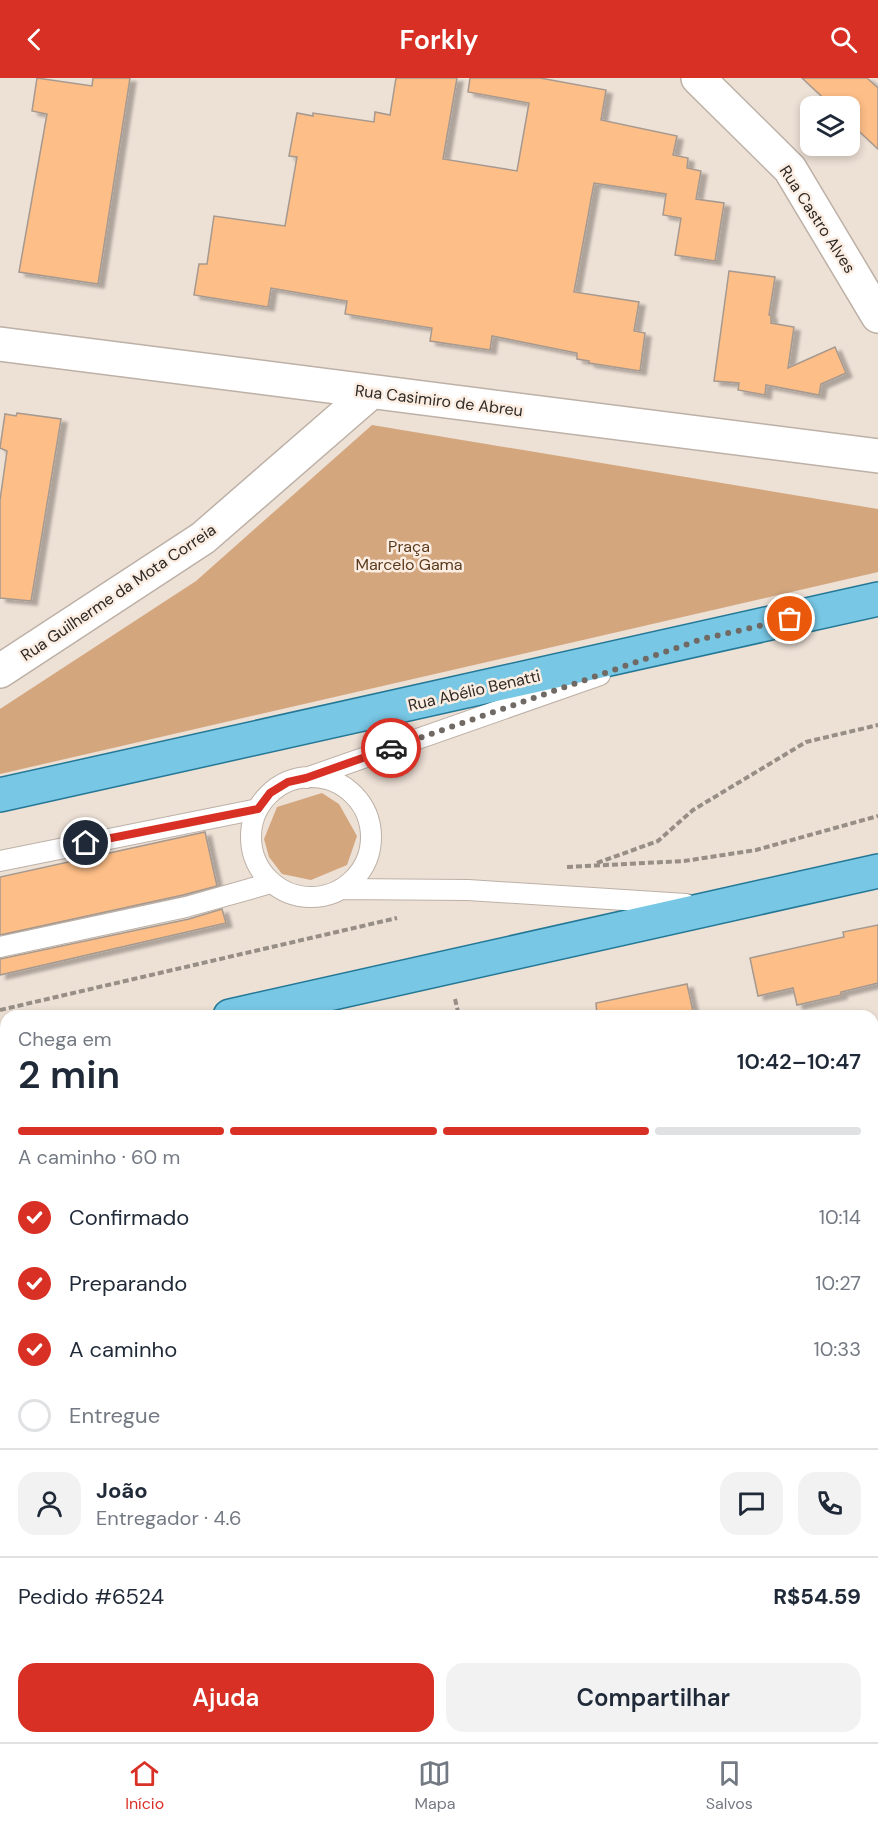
<!DOCTYPE html>
<html lang="pt">
<head>
<meta charset="utf-8">
<style>
	:root { --surface:#fff; --page:#f2f2f3; --text:#1f2937; --muted:#747a83; --line:#e0e1e3; --accent:#d93025 }
	body { margin:0; font-family:"DM Sans",sans-serif; background:var(--page); color:var(--text); height:100vh; display:flex; flex-direction:column; font-size:22px; white-space:nowrap }
	* { box-sizing:border-box; margin:0 }
	p { font-size:20px; color:var(--muted) }
	.icon { flex:none; width:33px; height:33px; fill:none; stroke:currentColor; stroke-width:2; stroke-linecap:round; stroke-linejoin:round }
	.map { position:relative; flex:1; overflow:hidden }
	.sheet { position:absolute; left:0px; top:932px; width:879px; height:734px; display:flex; flex-direction:column; background:var(--surface); border-radius:18px 18px 0 0; box-shadow:0 3px 9px #0003 }
	.sheet>* { flex:none }
	.controls { position:absolute; left:800px; top:18px; display:grid; gap:12px }
	.controls a { display:grid; place-items:center; width:60px; height:60px; border-radius:12px; background:var(--surface); box-shadow:0 3px 9px #0003; font-size:30px }
	.pin { position:absolute; display:grid; place-items:center; width:51px; height:51px; color:#fff; margin:-26px; border:3px solid #fff; border-radius:50%; box-shadow:0 2px 6px #0007 }
	.courier { position:absolute; display:grid; place-items:center; width:60px; height:60px; margin:-30px; border:4px solid #d93025; border-radius:50%; background:#fff; color:#222; box-shadow:0 2px 8px #0007 }
	.headline em { font-style:normal; font-weight:600 }
	.headline div { display:flex; flex-direction:column-reverse }
	.headline { display:flex; align-items:center; justify-content:space-between; height:102px; padding:0 18px }
	h1 { font-size:39px; font-weight:600; line-height:45px }
	.bar { display:grid; grid-template-columns:repeat(4,1fr); gap:9px 6px; align-content:center; height:72px; padding:0 18px }
	.bar i { height:8px; border-radius:4px; background:var(--line) }
	.bar .current { background:var(--accent) }
	.bar p { grid-column:span 4 }
	.line { display:flex; align-items:center; gap:15px; padding:0 18px; border-top:2px solid var(--line) }
	.line div { flex:1 }
	.round { display:grid; place-items:center; flex:none; width:63px; height:63px; border-radius:18px; background:var(--page) }
	ol { padding:0 18px; list-style:none }
	li { display:flex; align-items:center; gap:18px; height:66px }
	li p { margin-inline-start:auto }
	li .icon { padding:6px; border-radius:50%; background:var(--accent); color:#fff; stroke-width:4 }
	li:last-child { color:var(--muted) }
	li i { width:33px; height:33px; border:3px solid var(--line); border-radius:50% }
	.cta { display:flex; gap:12px; margin-top:auto; padding:12px 18px }
	.cta a { flex:1; height:69px; border-radius:18px; background:var(--accent); color:#fff; font-size:24px; font-weight:600; line-height:69px; text-align:center }
	.cta a+a { background:var(--page); color:var(--text) }
	header { display:flex; justify-content:space-between; align-items:center; height:78px; padding:0 18px; background:var(--accent); color:#fff; font-size:27px; font-weight:600 }
	.dock { display:flex; justify-content:space-around; align-items:center; height:84px; border-top:2px solid var(--line); background:var(--surface); font-size:16px; color:var(--muted) }
	.dock a { display:grid; justify-items:center; gap:3px }
	.dock .current { color:var(--accent) }
	.map>svg:first-child { display:block }
	.green { fill:#d3a67e }
	.building { fill:#fdbe87; stroke:#a6998f; stroke-width:1.5; filter:url(#shadow) }
	.lines { fill:none; stroke-linecap:round; stroke-linejoin:round }
	.service-casing { stroke:#bdb0a6; stroke-width:22 }
	.minor-casing { stroke:#bdb0a6; stroke-width:36 }
	.primary-casing { stroke:#247896; stroke-width:36 }
	.path { stroke:#978e86; stroke-width:4; stroke-dasharray:6 3; stroke-linecap:butt }
	.service { stroke:#fff; stroke-width:20 }
	.minor { stroke:#fff; stroke-width:33 }
	.primary { stroke:#78c7e5; stroke-width:33 }
	.done { stroke:#716963; stroke-width:6; stroke-dasharray:0 10.8 }
	.route { stroke:#d93025; stroke-width:8 }
	.labels { text-anchor:middle; stroke-width:5; stroke-linejoin:round; paint-order:stroke }
	.street-label { font-size:16px; fill:#2e2925; stroke:#fbede2 }
	.park-label { font-size:16px; fill:#5a3a1c; stroke:#fbede2 }
</style>
</head>
<body>
<header><svg class="icon" aria-label="back" viewBox="0 0 24 24"><path d="M15 5l-7 7 7 7"/></svg>Forkly<svg class="icon" aria-label="search" viewBox="0 0 24 24"><circle cx="10" cy="10" r="6"/><path d="M15 15l6 6"/></svg></header>
<div class="map">
<svg width="878" height="1664" viewBox="0 0 878 1664">
	<defs>
		<filter id="shadow"><feDropShadow dx="6" dy="4" stdDeviation="1.5" flood-color="#0004"/></filter>
	</defs>
	<rect width="100%" height="100%" fill="#ede0d5"/>
	<path class="green" d="M372,347l506,84v63l-878,202v-65l196,-128z
		M322,715l17,11 18,32 -10,29 -36,15 -29,-6 -13,-17 -5,-18 13,-32z"/>
	<path class="building" d="M37,0l55,8 1,-8h37l-32,206 -79,-12 28,-158 -15,-3z
		M396,0h61l-14,81 74,12 12,-68 -61,-11 2,-14h70l66,12 -5,30 76,16 -4,19 15,3 -1,10 14,3 -5,28 28,4 -9,58 -40,-6 6,-37 -18,-3 3,-21 -72,-11 -20,109 65,10 -5,29 11,2 -5,38 -51,-8v-2l-12,-2v-6l-85,-17 -2,14 -60,-9 2,-13 -87,-14 2,-13 -76,-13 -3,19 -74,-12 5,-31h8l7,-48 71,10 12,-69 -8,-1 8,-43 16,3v-3l61,9 1,-10 15,3z
		M802,0h65l11,10v61l-29,-27v-16h-17z
		M729,193l46,6 -6,38h2v8l23,4 -6,41 47,-21 11,26 -25,11 -2,11 -53,-10 -1,10 -27,-5 1,-7 -25,-2z
		M17,335l44,6 -30,182 -31,-3v-98l7,-49 -7,-3 5,-34 11,2z
		M205,754l12,54 -34,9 -183,40v-58z
		M222,831l4,14 -226,52v-16l189,-40z
		M878,847v58l-37,9v3l-44,10 -4,-17 -35,8 -8,-38 94,-21 -1,-5z
		M687,906l7,32h-97l-1,-13z"/>
	<g class="lines">
		<defs>
			<path id="service" d="M251 759a60 60 0 1 1 120 0a60 60 0 1 1-120 0Z
				M306,700l294,-103
				M0,783l258,-52
				M341,811l127,1 218,14
				M0,869l186,-40 85,-24"/>
			<path id="minor" d="M698,0l92,91 88,147
				M0,266l878,112
				M0,593l203,-133 168,-146
				M873,1135l5,-1
				M0,1328l6,-1
				M873,1494l5,-1
				M0,1662l16,-3"/>
			<path id="primary" d="M0,717l878,-196
				M230,938l648,-145
				M0,988l6,-1"/>
		</defs>
		<use href="#service" class="service-casing"/>
		<use href="#minor" class="minor-casing"/>
		<use href="#primary" class="primary-casing"/>
		<path class="path" d="M597,785l61,-22 35,-31 113,-68 72,-17
			M567,789l117,-6 72,-11 122,-34
			M455,921l4,17
			M0,932l397,-92"/>
		<use href="#service" class="service"/>
		<use href="#minor" class="minor"/>
		<use href="#primary" class="primary"/>
	</g>
	<g class="lines">
		<path class="done" d="M391,670l311,-109 88,-20"/>
		<path class="route" d="M86,765l172,-34 12,-16 18,-11 18,-4 85,-30"/>
	</g>
	<g class="labels">
		<g class="street-label">
			<text transform="translate(818 141) rotate(57)" y="6">Rua Castro Alves</text>
			<text transform="translate(439 322) rotate(7)" y="6">Rua Casimiro de Abreu</text>
			<text transform="translate(118 514) rotate(-34)" y="6">Rua Guilherme da Mota Correia</text>
			<text transform="translate(474 612) rotate(-13)" y="6">Rua Abélio Benatti</text>
		</g>
		<g class="park-label">
			<text x="409" y="474">Praça<tspan x="409" dy="18">Marcelo Gama</tspan></text>
		</g>
	</g>
</svg>
<div class="controls">
<a><svg class="icon" aria-label="layers" viewBox="0 0 24 24"><path d="M12 4l9 5-9 5-9-5zM3 14l9 5 9-5"/></svg></a>
</div>
<div class="pin" style="left:790px;top:541px;background:#ea580c"><svg class="icon" aria-label="bag" viewBox="0 0 24 24"><path d="M5 8h14l-1 12H6zM9 8a3 3 0 0 1 6 0"/></svg></div>
<div class="pin" style="left:86px;top:765px;background:#1f2937"><svg class="icon" aria-label="home" viewBox="0 0 24 24"><path d="M3 11l9-7 9 7M6 9v11h12V9"/></svg></div>
<div class="courier" style="left:391px;top:670px"><svg class="icon" aria-label="car" viewBox="0 0 24 24"><path d="M5 17H2v-5l4-1 3-4h7l3 4 3 1v5h-3M9 17h6M6 11h13"/><circle cx="7" cy="17" r="2"/><circle cx="17" cy="17" r="2"/></svg></div>
<section class="sheet">
<div class="headline"><div><h1>2 min</h1><p>Chega em</p></div><em>10:42–10:47</em></div>
<div class="bar"><i class="current"></i><i class="current"></i><i class="current"></i><i></i><p>A caminho · 60 m</p></div>
<ol>
<li><svg class="icon" aria-label="check" viewBox="0 0 24 24"><path d="M5 12l5 5 9-10"/></svg>Confirmado<p>10:14</p></li>
<li><svg class="icon" aria-label="check" viewBox="0 0 24 24"><path d="M5 12l5 5 9-10"/></svg>Preparando<p>10:27</p></li>
<li><svg class="icon" aria-label="check" viewBox="0 0 24 24"><path d="M5 12l5 5 9-10"/></svg>A caminho<p>10:33</p></li>
<li><i></i>Entregue</li>
</ol>
<div class="line" style="height:108px"><a class="round"><svg class="icon" aria-label="person" viewBox="0 0 24 24"><circle cx="12" cy="8" r="4"/><path d="M4 21q1-7 8-7t8 7"/></svg></a><div><b>João</b><p>Entregador · 4.6</p></div><a class="round"><svg class="icon" aria-label="chat" viewBox="0 0 24 24"><path d="M4 5h16v11H9l-5 4z"/></svg></a><a class="round"><svg class="icon" aria-label="phone" viewBox="0 0 24 24"><path d="M5 4h4l2 5-3 2q2 4 5 5l2-3 5 2v4C11 20 4 13 5 4z"/></svg></a></div>
<div class="line" style="height:78px"><div>Pedido #6524</div><b>R$54.59</b></div>
<div class="cta"><a>Ajuda</a><a>Compartilhar</a></div>
</section>
</div>
<nav class="dock">
<a class="current"><svg class="icon" aria-label="home" viewBox="0 0 24 24"><path d="M3 11l9-7 9 7M6 9v11h12V9"/></svg>Início</a>
<a><svg class="icon" aria-label="map" viewBox="0 0 24 24"><path d="M3 6l6-2 6 2 6-2v14l-6 2-6-2-6 2zM9 4v14M15 6v14"/></svg>Mapa</a>
<a><svg class="icon" aria-label="saved" viewBox="0 0 24 24"><path d="M7 4h10v16l-5-4-5 4z"/></svg>Salvos</a>
</nav>
</body>
</html>
